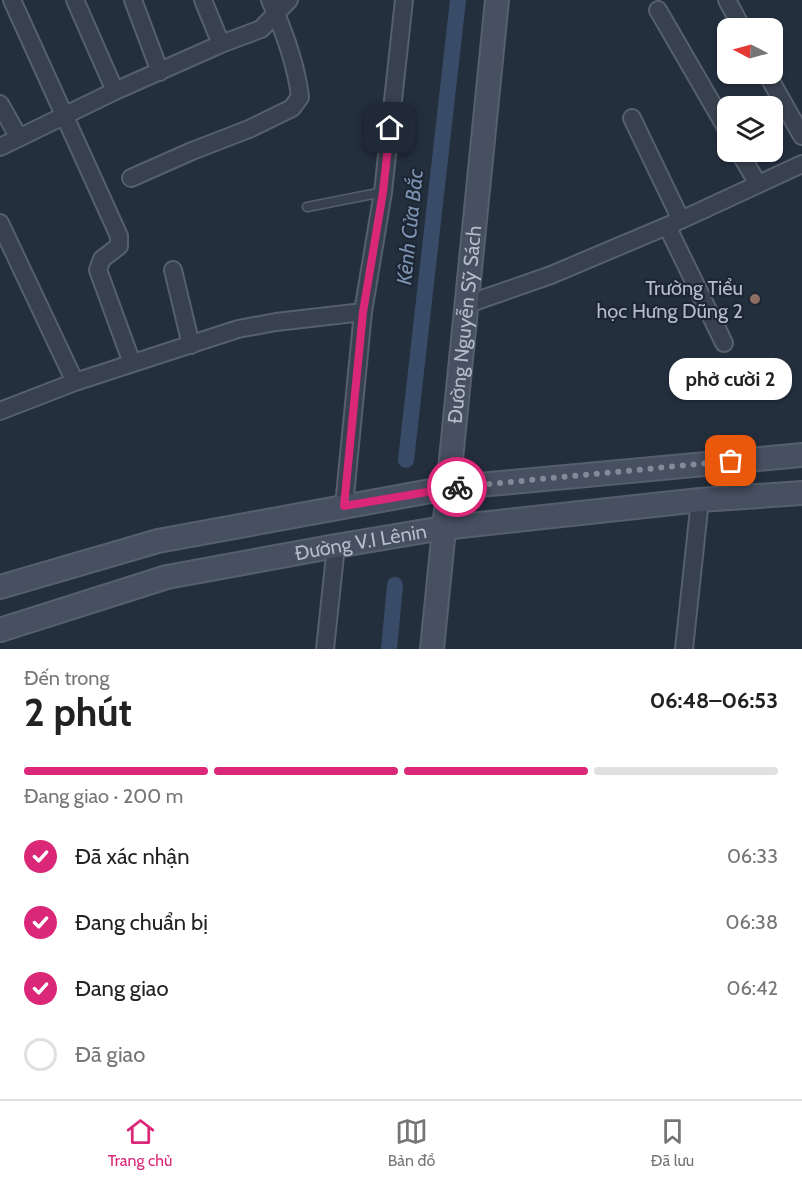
<!DOCTYPE html>
<html lang="vi">
<head>
<meta charset="utf-8">
<style>
	:root { --surface:#fff; --page:#f2f2f2; --text:#222; --muted:#767676; --line:#e0e0e0; --accent:#db2777 }
	body { margin:0; font-family:Cabin,sans-serif; background:var(--page); color:var(--text); height:100vh; display:flex; flex-direction:column; font-size:22px; white-space:nowrap }
	* { box-sizing:border-box; margin:0 }
	p { font-size:20px; color:var(--muted) }
	.icon { flex:none; width:33px; height:33px; fill:none; stroke:currentColor; stroke-width:2; stroke-linecap:round; stroke-linejoin:round }
	.map { position:relative; height:649px; overflow:hidden }
	.details { display:flex; flex-direction:column; background:var(--surface); flex:1 }
	.details>* { flex:none }
	.needle { width:39px; rotate:276deg }
	.fabs { position:absolute; left:717px; top:18px; display:grid; gap:12px }
	.fabs a { display:grid; place-items:center; width:66px; height:66px; border-radius:12px; background:var(--surface); box-shadow:0 2px 4px #0004; font-size:30px }
	.pin { position:absolute; display:grid; place-items:center; width:51px; height:51px; color:#fff; margin:-26px; border-radius:12px; box-shadow:0 3px 9px #0006 }
	.courier { position:absolute; display:grid; place-items:center; width:60px; height:60px; margin:-30px; border:4px solid #db2777; border-radius:50%; background:#fff; color:#222; box-shadow:0 2px 8px #0007 }
	.bubble { position:absolute; height:42px; border-radius:18px; background:var(--surface); box-shadow:0 2px 4px #0004; font-size:20px; font-weight:800; line-height:42px; text-align:center }
	.overview em { font-style:normal; font-weight:800 }
	.overview div { display:flex; flex-direction:column-reverse }
	.overview { display:flex; align-items:center; justify-content:space-between; height:102px; padding:0 24px }
	h1 { font-size:39px; font-weight:800; line-height:45px }
	.bar { display:grid; grid-template-columns:repeat(4,1fr); gap:9px 6px; align-content:center; height:72px; padding:0 24px }
	.bar i { height:8px; border-radius:4px; background:var(--line) }
	.bar .active { background:var(--accent) }
	.bar p { grid-column:span 4 }
	ol { padding:0 24px; list-style:none }
	li { display:flex; align-items:center; gap:18px; height:66px }
	li p { margin-inline-start:auto }
	li .icon { padding:6px; border-radius:50%; background:var(--accent); color:#fff; stroke-width:4 }
	li:last-child { color:var(--muted) }
	li i { width:33px; height:33px; border:3px solid var(--line); border-radius:50% }
	.tabs { display:flex; justify-content:space-around; align-items:center; height:84px; border-top:2px solid var(--line); background:var(--surface); font-size:16px; color:var(--muted) }
	.tabs a { display:grid; justify-items:center; gap:3px }
	.tabs .active { color:var(--accent) }
	.map>svg:first-child { display:block }
	.lines { fill:none; stroke-linecap:round; stroke-linejoin:round }
	.canal { stroke:#394c67; stroke-width:16 }
	.lane-casing { stroke:#565f6c; stroke-width:11 }
	.street-casing { stroke:#565f6c; stroke-width:20 }
	.secondary-casing { stroke:#565f6c; stroke-width:26 }
	.lane { stroke:#38414e; stroke-width:8 }
	.street { stroke:#38414e; stroke-width:16 }
	.secondary { stroke:#465061; stroke-width:22 }
	.done { stroke:#828b98; stroke-width:6; stroke-dasharray:0 10.8 }
	.route { stroke:#db2777; stroke-width:8 }
	.education-dot { fill:#8d6e63; stroke:#1d2633; stroke-width:2 }
	.labels { text-anchor:middle; stroke-width:4.5; stroke-linejoin:round; paint-order:stroke }
	.poi-label { font-size:20px; fill:#b4bcc9; stroke:#1d2633; text-anchor:end }
	.street-label { font-size:20px; fill:#b4bcc9; stroke:#1d2633 }
	.water-label { font-size:21px; font-style:italic; fill:#7c92b1; stroke:#1d2633 }
</style>
</head>
<body>
<div class="map">
<svg width="802" height="649" viewBox="0 0 802 649">
	<rect width="100%" height="100%" fill="#242f3e"/>
	<g class="lines">
		<path class="canal" d="M406,460l52,-460
			M389,649l6,-64"/>
		<defs>
			<path id="lane" d="M307,207l76,-15"/>
			<path id="street" d="M12,0l107,236v10l-17,13 -4,11 34,93
				M75,0l40,91
				M133,0l27,72
				M203,0l18,44
				M727,0l15,28
				M658,10l70,121
				M767,74l35,62
				M0,104l19,34
				M632,118l49,102
				M0,147l115,-56 106,-47 40,-15 28,-29
				M739,152l19,32
				M131,178l61,-27 57,-22 43,-21 8,-11c-4,-34 -16,-66 -30,-97
				M0,223l75,159
				M667,226l57,117
				M173,270l18,75
				M465,305l86,-30 130,-55 121,-56
				M0,411l75,-29 163,-53 38,-7 87,-10
				M344,506l19,-194 20,-120 21,-192
				M325,649l11,-103
				M684,649l16,-149"/>
			<g id="secondary">
				<path d="M0,587l158,-46 289,-53 355,-33"/>
				<path id="s1" d="M0,630l167,-53 169,-31 107,-18 257,-28 102,-7"/>
				<path id="s2" d="M432,649l65,-649"/>
			</g>
		</defs>
		<use href="#lane" class="lane-casing"/>
		<use href="#street" class="street-casing"/>
		<use href="#secondary" class="secondary-casing"/>
		<use href="#lane" class="lane"/>
		<use href="#street" class="street"/>
		<use href="#secondary" class="secondary"/>
	</g>
	<g class="lines">
		<path class="done" d="M457,487l274,-26"/>
		<path class="route" d="M390,128l-7,64 -20,120 -19,194 113,-19"/>
	</g>
	<circle class="education-dot" cx="755" cy="299" r="6"/>
	<g class="labels">
		<g class="poi-label">
			<text x="743" y="295">Trường Tiểu<tspan x="743" dy="23">học Hưng Dũng 2</tspan></text>
		</g>
		<g class="street-label">
			<text dy="7" stroke="none"><textPath href="#s2" startOffset="326">Đường Nguyễn Sỹ Sách</textPath></text>
			<text dy="7" stroke="none"><textPath href="#s1" startOffset="372">Đường V.I Lênin</textPath></text>
		</g>
		<g class="water-label">
			<text transform="translate(410 227) rotate(-84)" y="7">Kênh Cửa Bắc</text>
		</g>
	</g>
</svg>
<div class="fabs">
<a><svg class="needle" viewBox="-14 -14 28 28"><path d="M0-13l5 13h-10z" fill="#e53935"/><path d="M0 13l5-13h-10z" fill="#767676"/></svg></a>
<a><svg class="icon" aria-label="layers" viewBox="0 0 24 24"><path d="M12 4l9 5-9 5-9-5zM3 14l9 5 9-5"/></svg></a>
</div>
<div class="pin" style="left:731px;top:461px;background:#ea580c"><svg class="icon" aria-label="bag" viewBox="0 0 24 24"><path d="M5 8h14l-1 12H6zM9 8a3 3 0 0 1 6 0"/></svg></div>
<div class="pin" style="left:390px;top:128px;background:#1f2937"><svg class="icon" aria-label="home" viewBox="0 0 24 24"><path d="M3 11l9-7 9 7M6 9v11h12V9"/></svg></div>
<div class="courier" style="left:457px;top:487px"><svg class="icon" aria-label="bike" viewBox="0 0 24 24"><circle cx="6" cy="16" r="4"/><circle cx="18" cy="16" r="4"/><path d="M6 16l4-8h5l3 8M10 8l3 8H6M13 5h3"/></svg></div>
<div class="bubble" style="left:669px;top:358px;width:123px">phở cười 2</div>
</div>
<section class="details">
<div class="overview"><div><h1>2 phút</h1><p>Đến trong</p></div><em>06:48–06:53</em></div>
<div class="bar"><i class="active"></i><i class="active"></i><i class="active"></i><i></i><p>Đang giao · 200 m</p></div>
<ol>
<li><svg class="icon" aria-label="check" viewBox="0 0 24 24"><path d="M5 12l5 5 9-10"/></svg>Đã xác nhận<p>06:33</p></li>
<li><svg class="icon" aria-label="check" viewBox="0 0 24 24"><path d="M5 12l5 5 9-10"/></svg>Đang chuẩn bị<p>06:38</p></li>
<li><svg class="icon" aria-label="check" viewBox="0 0 24 24"><path d="M5 12l5 5 9-10"/></svg>Đang giao<p>06:42</p></li>
<li><i></i>Đã giao</li>
</ol>
</section>
<nav class="tabs">
<a class="active"><svg class="icon" aria-label="home" viewBox="0 0 24 24"><path d="M3 11l9-7 9 7M6 9v11h12V9"/></svg>Trang chủ</a>
<a><svg class="icon" aria-label="map" viewBox="0 0 24 24"><path d="M3 6l6-2 6 2 6-2v14l-6 2-6-2-6 2zM9 4v14M15 6v14"/></svg>Bản đồ</a>
<a><svg class="icon" aria-label="saved" viewBox="0 0 24 24"><path d="M7 4h10v16l-5-4-5 4z"/></svg>Đã lưu</a>
</nav>
</body>
</html>
